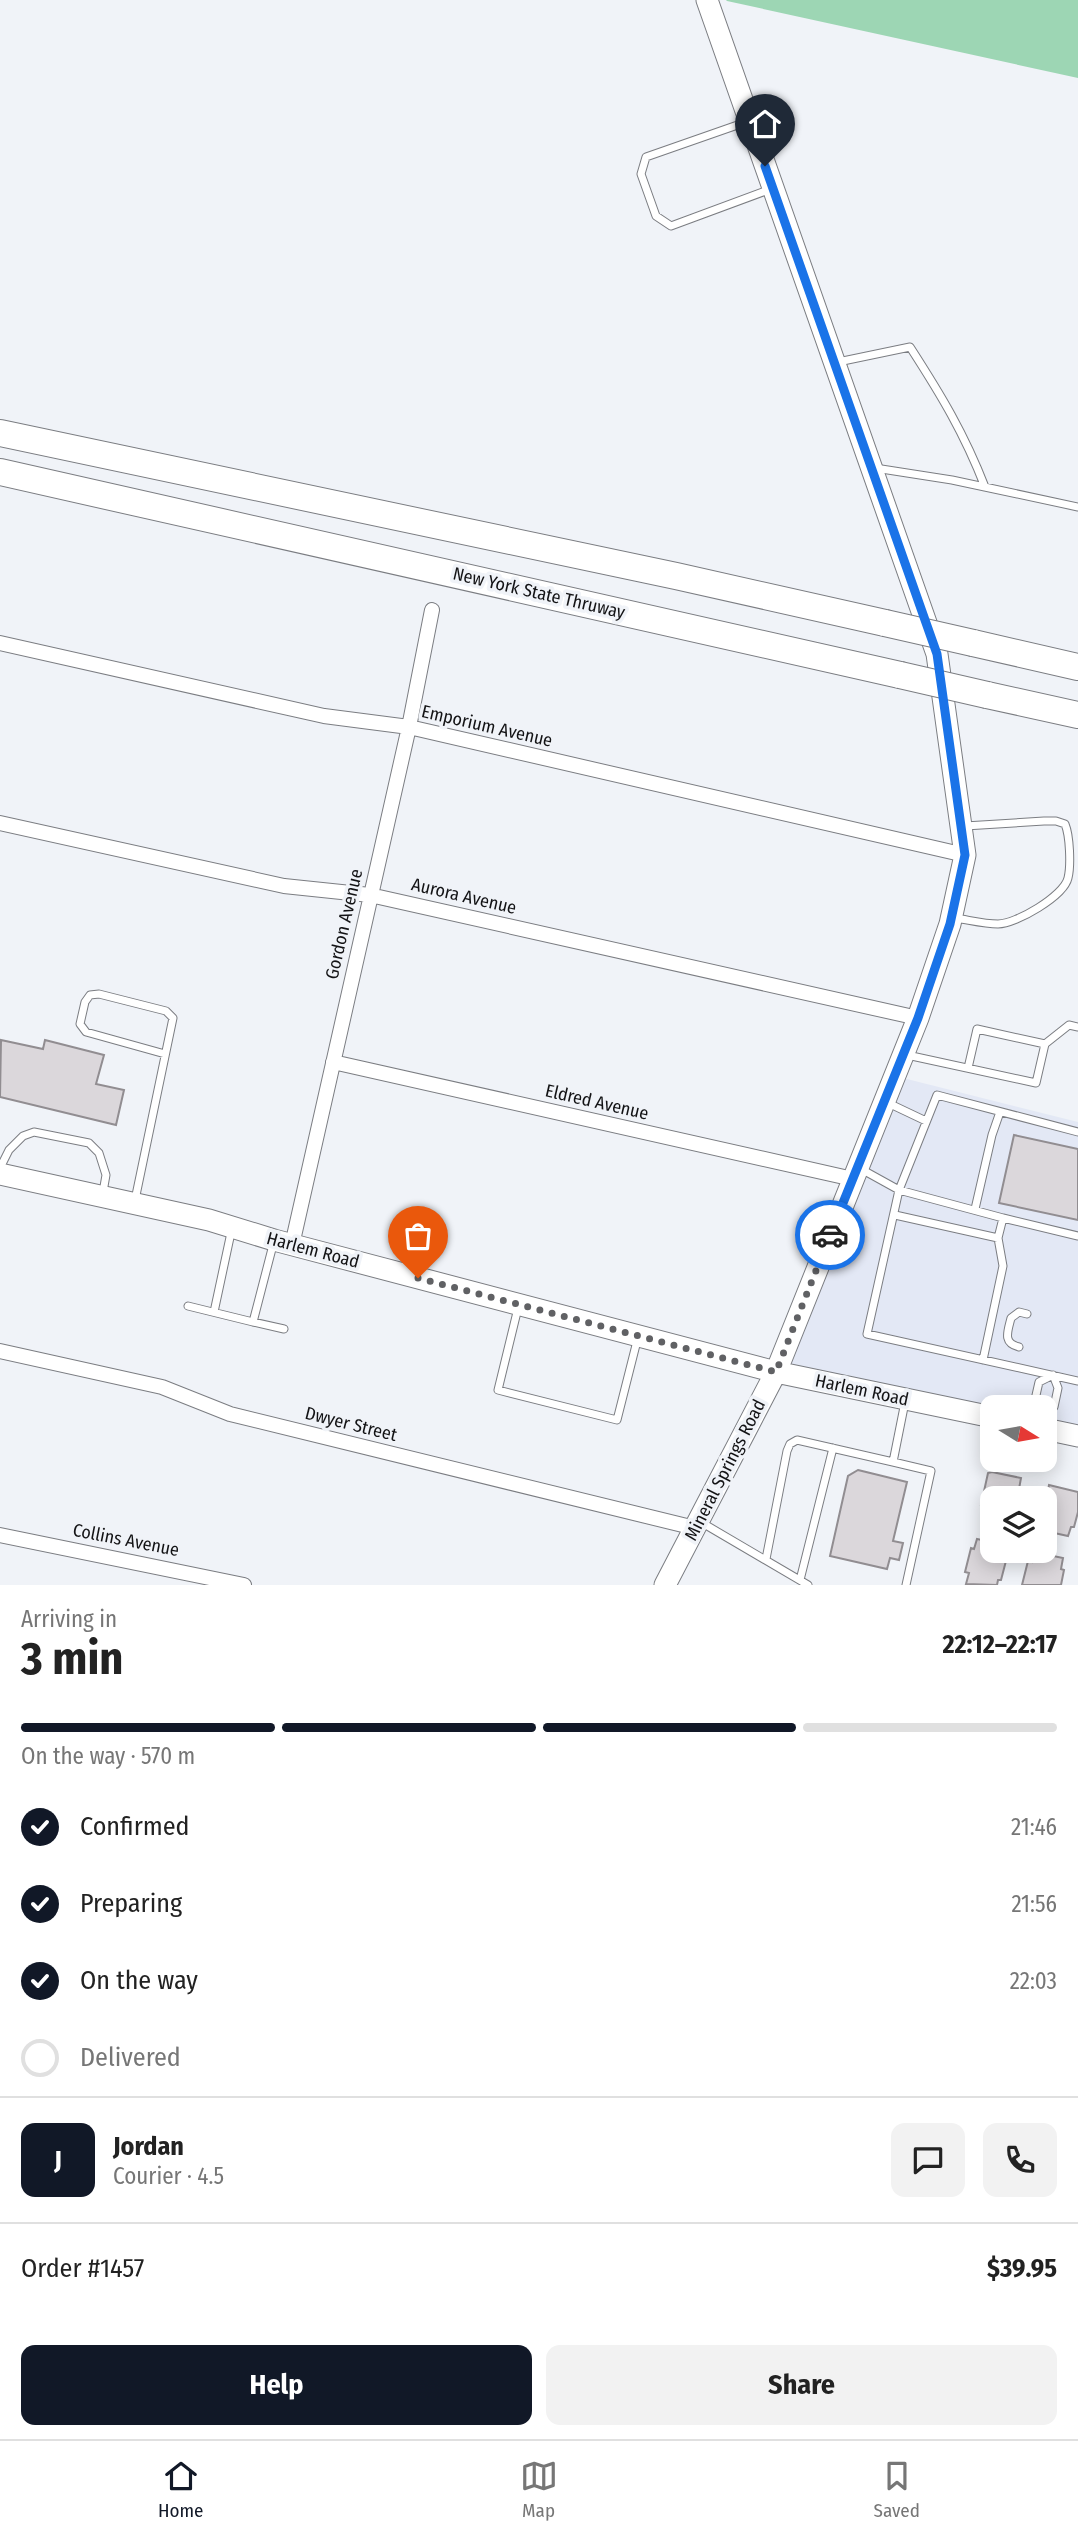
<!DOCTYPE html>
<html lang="en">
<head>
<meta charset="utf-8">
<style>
	:root { --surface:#fff; --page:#f2f2f2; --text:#222; --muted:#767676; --line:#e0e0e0; --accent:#111827 }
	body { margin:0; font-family:"Fira Sans Condensed",sans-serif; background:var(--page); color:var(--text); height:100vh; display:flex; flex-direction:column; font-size:26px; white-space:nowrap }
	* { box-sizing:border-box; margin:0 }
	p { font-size:23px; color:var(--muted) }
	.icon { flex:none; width:38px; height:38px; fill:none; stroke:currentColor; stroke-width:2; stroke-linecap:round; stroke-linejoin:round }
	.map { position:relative; height:1585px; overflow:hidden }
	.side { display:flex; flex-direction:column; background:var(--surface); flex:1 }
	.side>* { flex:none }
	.needle { width:46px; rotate:101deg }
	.fabs { position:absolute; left:980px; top:1395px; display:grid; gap:14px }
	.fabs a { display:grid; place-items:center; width:77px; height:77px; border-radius:14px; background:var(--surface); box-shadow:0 4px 18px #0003; font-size:35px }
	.pin { position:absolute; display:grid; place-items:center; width:60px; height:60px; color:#fff; margin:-72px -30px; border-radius:50% 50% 50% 0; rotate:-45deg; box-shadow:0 0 7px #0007 }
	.pin .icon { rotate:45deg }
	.courier { position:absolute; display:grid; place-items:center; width:70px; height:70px; margin:-35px; border:5px solid #1a73e8; border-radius:50%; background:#fff; color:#222; box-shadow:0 2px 9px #0007 }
	.summary em { font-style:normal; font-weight:700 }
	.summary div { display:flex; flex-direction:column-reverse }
	.summary { display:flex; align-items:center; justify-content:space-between; height:119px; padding:0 21px }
	h1 { font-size:46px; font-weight:700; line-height:52px }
	.bar { display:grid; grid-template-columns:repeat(4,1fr); gap:10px 7px; align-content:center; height:84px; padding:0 21px }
	.bar i { height:9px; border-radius:5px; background:var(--line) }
	.bar .active { background:var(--accent) }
	.bar p { grid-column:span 4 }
	.line { display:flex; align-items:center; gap:18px; padding:0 21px; border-top:2px solid var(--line) }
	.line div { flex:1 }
	.round { display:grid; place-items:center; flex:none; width:74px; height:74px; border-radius:14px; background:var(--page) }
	ol { padding:0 21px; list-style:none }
	li { display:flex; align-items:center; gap:21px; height:77px }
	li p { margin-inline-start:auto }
	li .icon { padding:7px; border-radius:50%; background:var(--accent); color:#fff; stroke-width:4 }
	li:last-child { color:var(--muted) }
	li i { width:38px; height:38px; border:4px solid var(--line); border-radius:50% }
	.action { display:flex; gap:14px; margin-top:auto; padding:14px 21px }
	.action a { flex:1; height:80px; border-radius:14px; background:var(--accent); color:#fff; font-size:28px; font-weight:700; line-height:80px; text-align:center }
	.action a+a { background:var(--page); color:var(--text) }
	.tab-bar { display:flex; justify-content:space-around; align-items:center; height:98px; border-top:2px solid var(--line); background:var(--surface); font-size:19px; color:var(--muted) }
	.tab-bar a { display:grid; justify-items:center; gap:4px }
	.tab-bar .active { color:var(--accent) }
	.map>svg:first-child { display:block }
	.built { fill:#e3e8f5 }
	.green { fill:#9dd6b4 }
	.building { fill:#dbd7db; stroke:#918d91; stroke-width:2 }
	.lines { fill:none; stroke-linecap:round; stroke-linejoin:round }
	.lane-casing { stroke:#7b7d82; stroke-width:9 }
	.street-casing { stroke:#7b7d82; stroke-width:16 }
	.secondary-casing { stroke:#7b7d82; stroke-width:23 }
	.highway-casing { stroke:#7b7d82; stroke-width:28 }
	.lane { stroke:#fff; stroke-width:7 }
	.street { stroke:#fff; stroke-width:14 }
	.secondary { stroke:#fff; stroke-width:21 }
	.highway { stroke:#fff; stroke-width:26 }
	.highway-bridge-casing { stroke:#7b7d82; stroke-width:28; stroke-linecap:butt }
	.highway-bridge { stroke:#fff; stroke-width:26 }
	.done { stroke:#606164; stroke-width:7; stroke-dasharray:0 12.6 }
	.route { stroke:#1a73e8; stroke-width:9 }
	.labels { text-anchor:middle; stroke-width:7; stroke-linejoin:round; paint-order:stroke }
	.street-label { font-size:18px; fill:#131315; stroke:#f0f3f8 }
</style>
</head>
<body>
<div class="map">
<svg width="1078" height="1585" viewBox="0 0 1078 1585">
	<rect width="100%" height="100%" fill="#f0f3f8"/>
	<path class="built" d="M899,1077l179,45v311l-33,-7v-19h-53l-210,-39z"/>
	<path class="green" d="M726,0h352v78l-351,-77z"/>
	<path class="building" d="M1,1040l42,9 2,-9 59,15 -8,29 28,6 -8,35 -116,-28z
		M1014,1135l64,14v71l-79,-17z
		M858,1470l49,12 -14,59 10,2 -4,17 -9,-2 -3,11 -57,-13 18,-80z
		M992,1472l29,6 -2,11 21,5v4h-48v10l-11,-3 7,-32z
		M1049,1485l29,7v20l-4,15h-3l-3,9 -23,-5v-36h2z
		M977,1539l15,3v8h13l-2,6 4,1 -6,23h-3l-1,5 -31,-1 3,-11 -4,-1 6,-24 3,1z
		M1034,1552l29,6 -2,11 3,1 -3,15h-39l6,-24 4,1z"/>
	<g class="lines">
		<defs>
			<path id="lane" d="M749,121l-103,36 -5,17 15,42 15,10 100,-37
				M838,362l72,-15c31,48 54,86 75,140
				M875,468l77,12 126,27
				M955,918c14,2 29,6 43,6 18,0 66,-28 70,-46 3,-12 2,-42 -3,-54l-9,-3h-12l-79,5
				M1045,1044l24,-19 9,2
				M907,1055l129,28 9,-39 -68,-15 -9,39
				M886,1102l40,19
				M1078,1132l-141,-37 -38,95 -32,144 211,47
				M0,1168l9,-18 14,-14 11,-4 55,11 10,10 7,22 -3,17
				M861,1169l38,21 104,28 -5,20 5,28 -20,94
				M135,1200l38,-182 -7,-7 -67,-17 -9,1 -5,7 -5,22 6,8 79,22
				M975,1209l17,-74 8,-23
				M895,1215l103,23
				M1003,1218l75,18
				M188,1306l65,16 21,-81
				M518,1308l-20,82 119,30 21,-83
				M214,1312l18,-84
				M253,1322l31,7
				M1019,1347c-17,-4 -11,-16 -8,-29l8,-6 8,2
				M905,1402l-12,60 38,9 -25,114
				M1038,1407l-4,-3 5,-22 14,-7 5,13 -4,19 -9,2
				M699,1521l109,64
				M766,1559l21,-108 3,-7 7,-4 96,22
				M800,1580l33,-132"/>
			<path id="street" d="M0,643l324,73 85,11 556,128
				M0,823l284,63 86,9 548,123
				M333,1062l520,117
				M292,1245l117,-518 23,-117
				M0,1351l162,36 68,27 465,114
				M0,1535l244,50"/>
			<path id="secondary" d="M0,1174l209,46 65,20 502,132 216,45
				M1045,1429l33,7
				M665,1585l111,-213 142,-354 32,-94 15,-69 -28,-201 -230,-654"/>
			<path id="highway" d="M0,433l676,143 209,47
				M0,472l900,203
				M973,643l105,24
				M987,695l91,20"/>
		</defs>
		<use href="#lane" class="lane-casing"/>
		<use href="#street" class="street-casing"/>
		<use href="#secondary" class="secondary-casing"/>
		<use href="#highway" class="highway-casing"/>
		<use href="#lane" class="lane"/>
		<use href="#street" class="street"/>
		<use href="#secondary" class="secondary"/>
		<use href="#highway" class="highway"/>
		<defs>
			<path id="highway-bridge" d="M885,623l88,20
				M900,675l87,20"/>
		</defs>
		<use href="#highway-bridge" class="highway-bridge-casing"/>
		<use href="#highway-bridge" class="highway-bridge"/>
	</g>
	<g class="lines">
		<path class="done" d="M418,1278l358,94 54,-137"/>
		<path class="route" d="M765,166l172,488 28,201 -15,69 -32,94 -88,217"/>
	</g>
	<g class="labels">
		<g class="street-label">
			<text transform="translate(539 593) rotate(13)" y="6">New York State Thruway</text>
			<text transform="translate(487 726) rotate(13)" y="6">Emporium Avenue</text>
			<text transform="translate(464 896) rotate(13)" y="6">Aurora Avenue</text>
			<text transform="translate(344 924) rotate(-77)" y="6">Gordon Avenue</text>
			<text transform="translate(597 1102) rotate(13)" y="6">Eldred Avenue</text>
			<text transform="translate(313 1250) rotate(15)" y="6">Harlem Road</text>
			<text transform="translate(862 1390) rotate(12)" y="6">Harlem Road</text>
			<text transform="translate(351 1424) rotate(14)" y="6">Dwyer Street</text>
			<text transform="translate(725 1470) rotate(-63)" y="6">Mineral Springs Road</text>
			<text transform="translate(126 1540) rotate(11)" y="6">Collins Avenue</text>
		</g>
	</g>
</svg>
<div class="fabs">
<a><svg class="needle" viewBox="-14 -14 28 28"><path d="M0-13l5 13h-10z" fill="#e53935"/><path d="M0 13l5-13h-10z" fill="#767676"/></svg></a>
<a><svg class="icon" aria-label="layers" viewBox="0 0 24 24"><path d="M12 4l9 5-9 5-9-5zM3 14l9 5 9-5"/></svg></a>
</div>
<div class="pin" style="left:418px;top:1278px;background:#ea580c"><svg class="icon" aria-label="bag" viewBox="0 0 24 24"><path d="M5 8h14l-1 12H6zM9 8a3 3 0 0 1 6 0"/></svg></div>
<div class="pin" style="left:765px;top:166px;background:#1f2937"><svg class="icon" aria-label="home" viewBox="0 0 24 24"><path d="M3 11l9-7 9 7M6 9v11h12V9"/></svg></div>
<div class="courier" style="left:830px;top:1235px"><svg class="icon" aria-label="car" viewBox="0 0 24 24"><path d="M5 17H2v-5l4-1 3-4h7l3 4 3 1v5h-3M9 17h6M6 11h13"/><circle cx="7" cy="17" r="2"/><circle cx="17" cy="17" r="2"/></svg></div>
</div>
<section class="side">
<div class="summary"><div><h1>3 min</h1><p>Arriving in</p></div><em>22:12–22:17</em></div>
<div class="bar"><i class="active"></i><i class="active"></i><i class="active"></i><i></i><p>On the way · 570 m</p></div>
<ol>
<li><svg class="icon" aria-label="check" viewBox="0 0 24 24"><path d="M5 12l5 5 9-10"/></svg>Confirmed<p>21:46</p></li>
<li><svg class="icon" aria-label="check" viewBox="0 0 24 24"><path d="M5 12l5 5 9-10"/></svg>Preparing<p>21:56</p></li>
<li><svg class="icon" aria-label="check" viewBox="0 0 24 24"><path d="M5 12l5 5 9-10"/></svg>On the way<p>22:03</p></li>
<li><i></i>Delivered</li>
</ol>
<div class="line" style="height:126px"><b class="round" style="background:var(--accent);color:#fff">J</b><div><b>Jordan</b><p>Courier · 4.5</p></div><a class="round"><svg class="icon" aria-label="chat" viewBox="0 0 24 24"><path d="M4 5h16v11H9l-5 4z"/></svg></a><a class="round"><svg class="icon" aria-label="phone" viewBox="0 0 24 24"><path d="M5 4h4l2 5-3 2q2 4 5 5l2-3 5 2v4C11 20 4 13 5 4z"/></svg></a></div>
<div class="line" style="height:91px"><div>Order #1457</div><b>$39.95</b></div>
<div class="action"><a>Help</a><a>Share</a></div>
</section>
<nav class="tab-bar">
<a class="active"><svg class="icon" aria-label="home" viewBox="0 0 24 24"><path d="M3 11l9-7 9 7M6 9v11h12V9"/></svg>Home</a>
<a><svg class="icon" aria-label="map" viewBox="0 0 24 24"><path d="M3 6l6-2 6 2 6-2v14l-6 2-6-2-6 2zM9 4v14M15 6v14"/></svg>Map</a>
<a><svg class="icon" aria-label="saved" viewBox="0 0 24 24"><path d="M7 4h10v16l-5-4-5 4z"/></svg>Saved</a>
</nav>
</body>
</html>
